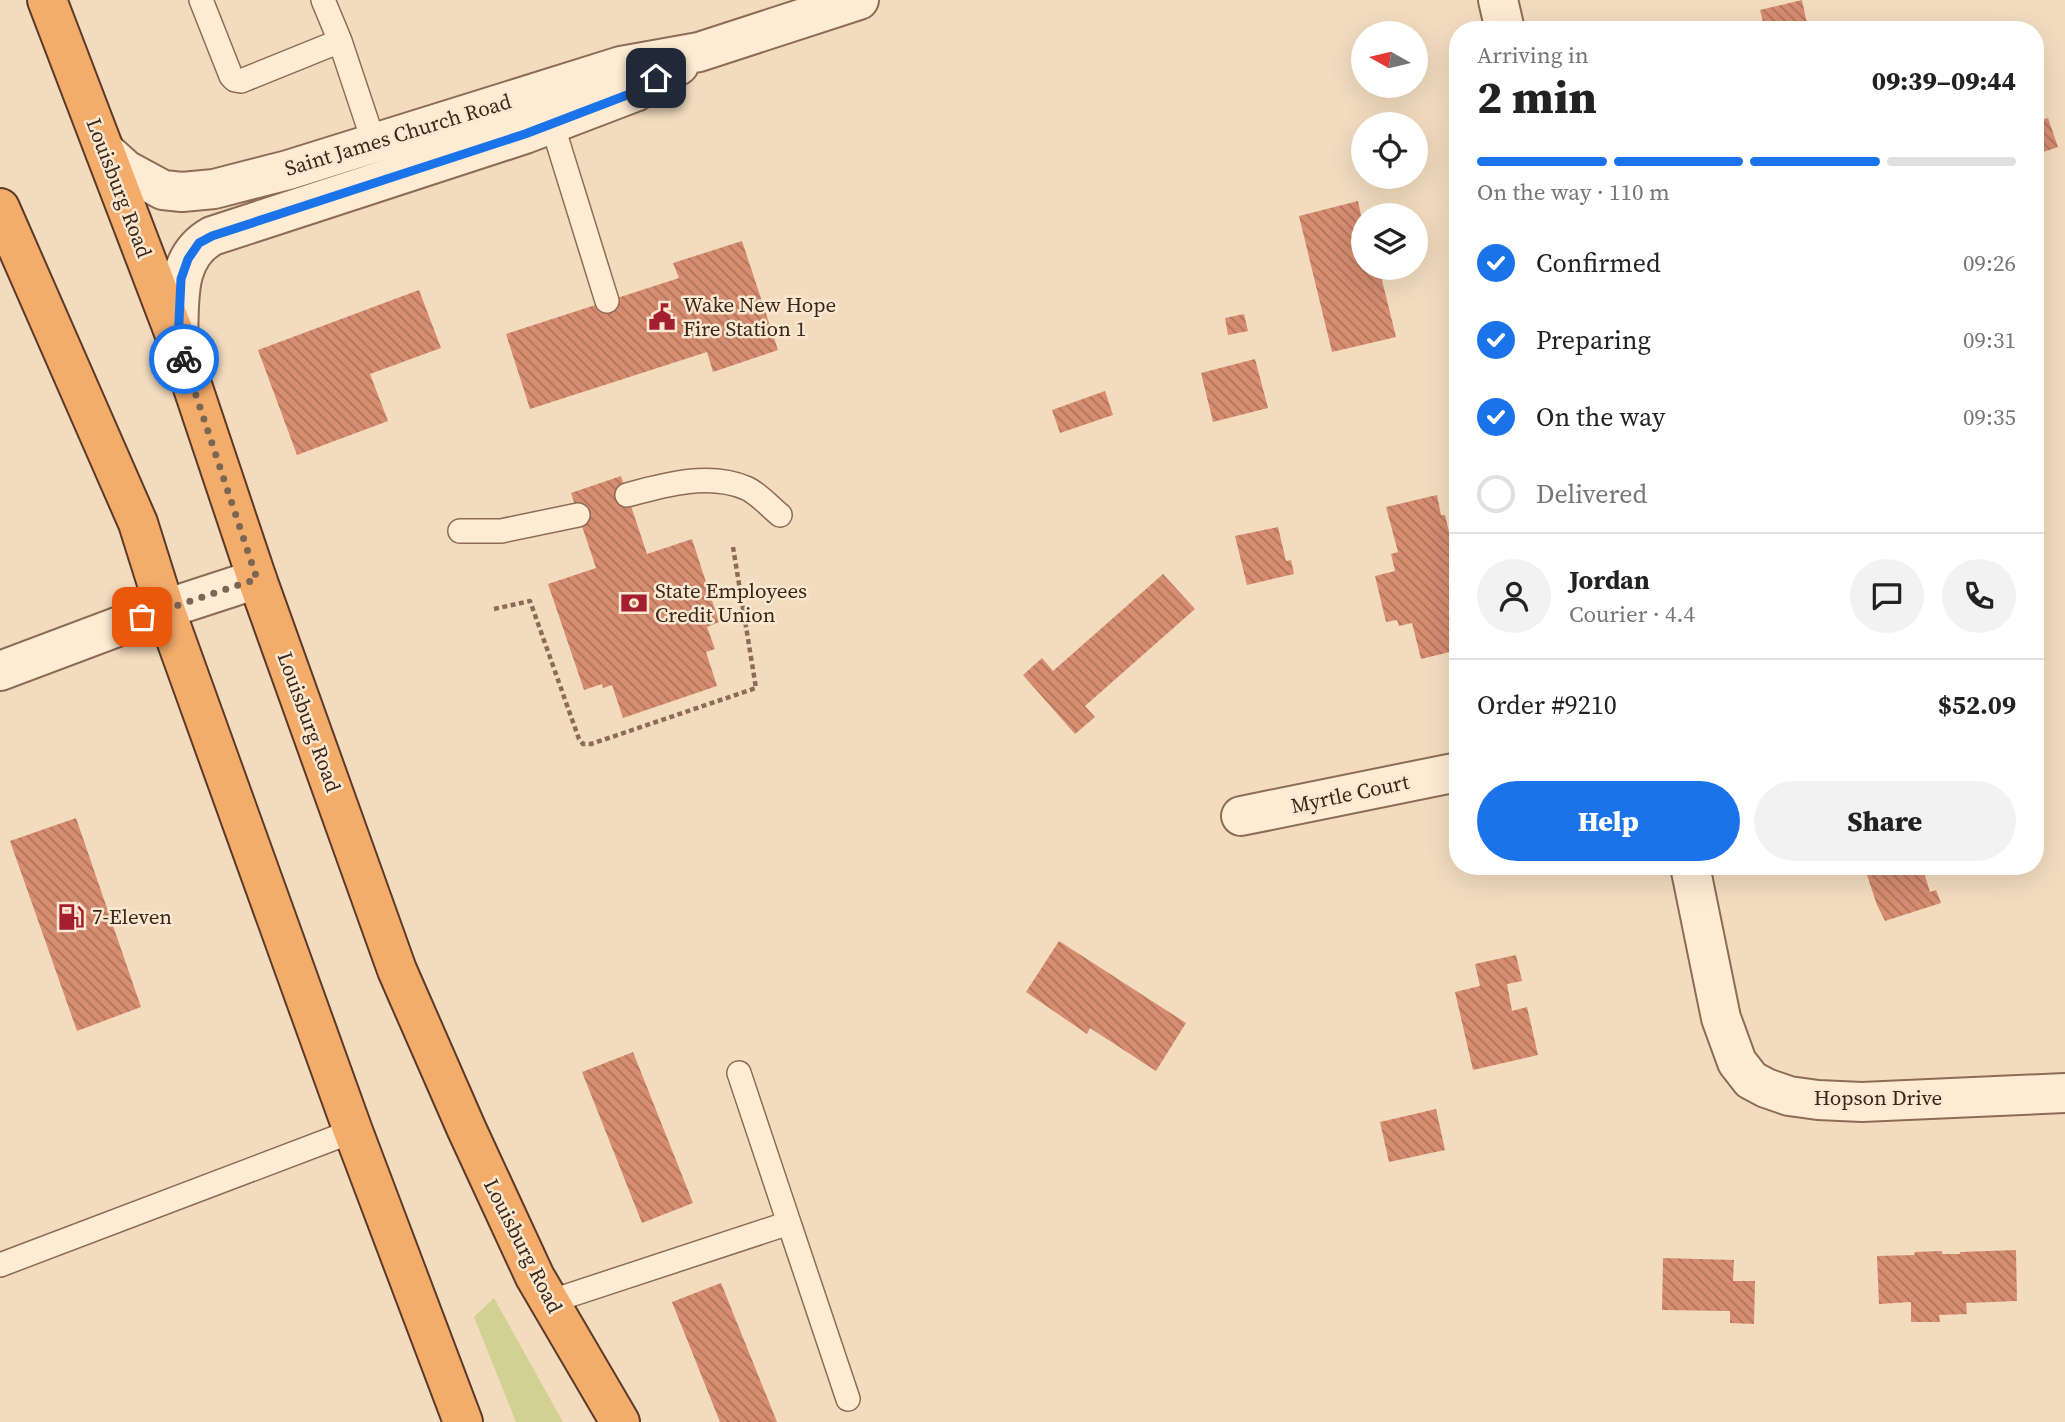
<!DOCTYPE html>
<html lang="en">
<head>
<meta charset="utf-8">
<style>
	:root { --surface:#fff; --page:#f2f2f2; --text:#222; --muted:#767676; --line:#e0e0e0; --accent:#1a73e8 }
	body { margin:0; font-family:"Source Serif 4",serif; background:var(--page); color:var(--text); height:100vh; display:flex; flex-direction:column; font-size:26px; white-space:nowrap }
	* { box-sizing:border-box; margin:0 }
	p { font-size:23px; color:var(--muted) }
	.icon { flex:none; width:38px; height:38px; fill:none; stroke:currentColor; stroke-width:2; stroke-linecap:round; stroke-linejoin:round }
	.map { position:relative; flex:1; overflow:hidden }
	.panel { position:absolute; left:1449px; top:21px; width:595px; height:854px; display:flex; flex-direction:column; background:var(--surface); border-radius:28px; box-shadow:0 7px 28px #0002 }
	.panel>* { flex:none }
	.needle { width:46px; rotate:278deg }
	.buttons { position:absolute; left:1351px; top:21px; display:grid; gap:14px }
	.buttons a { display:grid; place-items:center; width:77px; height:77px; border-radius:50%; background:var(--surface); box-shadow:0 7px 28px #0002; font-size:35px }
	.pin { position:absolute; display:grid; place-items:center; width:60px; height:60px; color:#fff; margin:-30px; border-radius:14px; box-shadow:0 4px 10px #0006 }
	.courier { position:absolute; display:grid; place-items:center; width:70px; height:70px; margin:-35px; border:5px solid #1a73e8; border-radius:50%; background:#fff; color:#222; box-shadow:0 2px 9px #0007 }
	.head em { font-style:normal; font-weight:800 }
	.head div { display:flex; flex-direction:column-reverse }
	.head { display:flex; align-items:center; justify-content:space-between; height:119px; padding:0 28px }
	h1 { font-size:46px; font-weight:800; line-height:52px }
	.bar { display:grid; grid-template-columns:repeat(4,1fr); gap:10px 7px; align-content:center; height:84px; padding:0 28px }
	.bar i { height:9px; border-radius:5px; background:var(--line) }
	.bar .selected { background:var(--accent) }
	.bar p { grid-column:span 4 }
	.line { display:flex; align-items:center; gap:18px; padding:0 28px; border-top:2px solid var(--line) }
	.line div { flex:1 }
	.round { display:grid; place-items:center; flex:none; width:74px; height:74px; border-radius:37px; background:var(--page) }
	ol { padding:0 28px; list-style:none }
	li { display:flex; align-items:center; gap:21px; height:77px }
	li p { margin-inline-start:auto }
	li .icon { padding:7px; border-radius:50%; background:var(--accent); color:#fff; stroke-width:4 }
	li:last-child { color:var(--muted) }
	li i { width:38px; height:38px; border:4px solid var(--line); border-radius:50% }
	.cta { display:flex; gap:14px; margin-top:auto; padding:14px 28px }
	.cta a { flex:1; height:80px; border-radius:42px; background:var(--accent); color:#fff; font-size:28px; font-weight:800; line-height:80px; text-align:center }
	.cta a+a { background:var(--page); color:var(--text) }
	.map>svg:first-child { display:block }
	.green { fill:#d2d191 }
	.building { fill:url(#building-back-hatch) }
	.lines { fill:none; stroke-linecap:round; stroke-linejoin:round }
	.service-casing { stroke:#8e6b55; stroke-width:26 }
	.minor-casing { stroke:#8e6b55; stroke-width:42 }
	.tertiary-casing { stroke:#8e6b55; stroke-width:42 }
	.trunk-casing { stroke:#5b3a2a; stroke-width:42 }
	.path { stroke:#8e6b55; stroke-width:4.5; stroke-dasharray:5 3.5; stroke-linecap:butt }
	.service { stroke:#fdebd3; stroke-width:23 }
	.minor { stroke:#fdebd3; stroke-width:38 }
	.tertiary { stroke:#fdebd3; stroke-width:38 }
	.trunk { stroke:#f4ac6b; stroke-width:38 }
	.done { stroke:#7b6654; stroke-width:7; stroke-dasharray:0 12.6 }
	.route { stroke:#1a73e8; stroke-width:9 }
	.labels { text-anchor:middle; stroke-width:5; stroke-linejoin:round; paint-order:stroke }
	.street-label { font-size:21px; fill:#3b261b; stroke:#f9e8cf }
	.poi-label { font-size:21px; fill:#3b261b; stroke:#f9e8cf; text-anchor:start }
</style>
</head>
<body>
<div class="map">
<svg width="2065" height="1422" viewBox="0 0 2065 1422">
	<defs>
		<pattern id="building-back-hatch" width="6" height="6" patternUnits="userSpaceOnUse" patternTransform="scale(1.75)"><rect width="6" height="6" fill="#d68d70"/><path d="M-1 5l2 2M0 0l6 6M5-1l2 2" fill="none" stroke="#af735b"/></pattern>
	</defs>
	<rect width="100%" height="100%" fill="#f3dcbe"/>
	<path class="green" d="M494,1298l69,124h-47l-42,-105z"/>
	<path class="building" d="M1802,0l6,28 -9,2h-34l-5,-20z
		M2048,118l10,29 -23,8v-33z
		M1358,201l5,24v43h16l17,69 -64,15 -33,-136z
		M742,241l36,109 -65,22 -6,-20 -177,57 -24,-75 173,-56 -6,-15z
		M419,290l22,58 -71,26 18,47 -91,34 -39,-105z
		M1244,314l4,17 -20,4 -3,-17z
		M1255,359l13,49 -55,14 -12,-49z
		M1105,391l8,24 -53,18 -8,-23z
		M621,476l26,78 45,-15 27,83 -12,5 8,22 -9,3 11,34 -94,32 -11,-33 -9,3 -1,-4 -18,6 -36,-106 48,-16 -25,-75z
		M1437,495l4,20h4l13,55v80l-37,9 -9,-36 -13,3 -2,-6 -11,2 -11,-46 20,-5 -4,-17 7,-2 -12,-45z
		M1278,527l8,34 5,-1 3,14 -47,11 -12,-49z
		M1163,574l32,35 -110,97 10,11 -20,17 -52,-59 19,-17 11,13z
		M76,818l65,189 -64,24 -67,-190z
		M1864,866h58l8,26 6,-2 5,13 -56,18 -8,-16z
		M1059,941l127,82 -30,48 -66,-43 -3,6 -61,-42z
		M1516,955l6,26 -15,3 5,27 15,-4 11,48 -65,15 -18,-78 25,-6 -5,-22z
		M633,1052l60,151 -51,20 -60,-151z
		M1436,1109l9,41 -56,12 -9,-40z
		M2016,1250l1,51 -51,2 1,11 -28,1 1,7h-29v-20l-32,2 -2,-48 37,-1 1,-3 27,-1v3h18v-2z
		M1663,1258l71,2 -1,21h22l-1,43 -24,-1v-12l-68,-1z
		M721,1283l56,139h-57l-48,-120z"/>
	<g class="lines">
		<defs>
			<path id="service" d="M201,0l30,76 4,4 6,1 99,-40 -17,-41
				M340,41l34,102
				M549,114l58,187
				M627,495c37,-10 82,-23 119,-7 12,5 24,19 34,27
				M460,531h41l77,-16
				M789,1223l59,176
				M0,1265l353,-134
				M549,1302l240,-79 -50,-150"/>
			<path id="minor" d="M1498,0l7,30
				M105,151l21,19 37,20 19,2 32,-3 74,-19 333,-104 78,-14 160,-52
				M178,343c2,-39 -5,-85 34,-107l313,-102 110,-42 44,-27
				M1241,816l217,-44
				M1690,866l31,152 16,44 14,18 15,8 23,8 29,4 44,2 203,-9"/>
			<path id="tertiary" d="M0,671l165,-62 92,-30"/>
			<path id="trunk" d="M47,0l131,343 79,236 140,391 70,160 68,147 85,145
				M0,208l138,315 27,86 188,522 110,291"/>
		</defs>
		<use href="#service" class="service-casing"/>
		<use href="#minor" class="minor-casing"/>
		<use href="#tertiary" class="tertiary-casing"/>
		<use href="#trunk" class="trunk-casing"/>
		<path class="path" d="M494,609l36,-8 49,138 4,5h8l165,-56 -23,-141"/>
		<use href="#service" class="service"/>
		<use href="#minor" class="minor"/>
		<use href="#tertiary" class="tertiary"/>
		<use href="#trunk" class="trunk"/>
	</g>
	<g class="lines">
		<path class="done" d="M142,617l115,-38 -73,-220"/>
		<path class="route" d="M184,359l-6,-16 3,-64 7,-20 11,-16 13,-7 313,-102 110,-42 21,-14"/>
	</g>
	<defs>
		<symbol id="civic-bare" viewBox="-9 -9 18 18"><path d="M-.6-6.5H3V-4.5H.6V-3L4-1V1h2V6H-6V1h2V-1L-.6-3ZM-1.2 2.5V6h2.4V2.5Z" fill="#a41e30" stroke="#f9e8cf" stroke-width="2.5" paint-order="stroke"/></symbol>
		<symbol id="bank-bare" viewBox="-9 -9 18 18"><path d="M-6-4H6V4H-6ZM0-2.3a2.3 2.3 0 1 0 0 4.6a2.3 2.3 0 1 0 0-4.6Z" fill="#a41e30" stroke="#f9e8cf" stroke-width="2.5" paint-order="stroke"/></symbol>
		<symbol id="fuel-bare" viewBox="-9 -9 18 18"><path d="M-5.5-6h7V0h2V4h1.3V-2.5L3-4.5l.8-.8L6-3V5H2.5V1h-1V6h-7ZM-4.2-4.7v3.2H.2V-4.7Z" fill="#a41e30" stroke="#f9e8cf" stroke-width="2.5" paint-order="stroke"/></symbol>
	</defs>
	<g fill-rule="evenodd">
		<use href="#civic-bare" x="643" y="298" width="38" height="38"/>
		<use href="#bank-bare" x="615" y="584" width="38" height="38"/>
		<use href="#fuel-bare" x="52" y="898" width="38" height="38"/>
	</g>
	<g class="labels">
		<g class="street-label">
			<text transform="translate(398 135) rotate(-17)" y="7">Saint James Church Road</text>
			<text transform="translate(119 188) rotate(69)" y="7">Louisburg Road</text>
			<text transform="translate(309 722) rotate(70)" y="7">Louisburg Road</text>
			<text transform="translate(1350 794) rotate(-12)" y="7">Myrtle Court</text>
			<text x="1878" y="1105">Hopson Drive</text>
			<text transform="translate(523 1246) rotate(63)" y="7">Louisburg Road</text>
		</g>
		<g class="poi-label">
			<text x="683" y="312">Wake New Hope<tspan x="683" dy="24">Fire Station 1</tspan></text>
			<text x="655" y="598">State Employees<tspan x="655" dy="24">Credit Union</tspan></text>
			<text x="92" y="924">7-Eleven</text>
		</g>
	</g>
</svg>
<div class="buttons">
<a><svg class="needle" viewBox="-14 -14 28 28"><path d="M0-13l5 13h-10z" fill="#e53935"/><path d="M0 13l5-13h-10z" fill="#767676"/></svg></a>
<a><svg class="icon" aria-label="locate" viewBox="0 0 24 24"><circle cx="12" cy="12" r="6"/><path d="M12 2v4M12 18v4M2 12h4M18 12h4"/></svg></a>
<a><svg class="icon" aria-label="layers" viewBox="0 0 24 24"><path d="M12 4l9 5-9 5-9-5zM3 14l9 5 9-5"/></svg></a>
</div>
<div class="pin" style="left:142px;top:617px;background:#ea580c"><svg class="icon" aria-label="bag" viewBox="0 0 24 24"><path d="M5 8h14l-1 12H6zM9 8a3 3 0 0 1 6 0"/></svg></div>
<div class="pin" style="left:656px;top:78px;background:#1f2937"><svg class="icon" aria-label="home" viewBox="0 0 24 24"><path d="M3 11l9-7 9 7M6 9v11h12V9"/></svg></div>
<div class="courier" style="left:184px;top:359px"><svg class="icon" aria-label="bike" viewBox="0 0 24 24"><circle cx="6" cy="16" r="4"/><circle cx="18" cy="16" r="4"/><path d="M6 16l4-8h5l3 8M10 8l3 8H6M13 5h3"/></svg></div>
<section class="panel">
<div class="head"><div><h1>2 min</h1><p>Arriving in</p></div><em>09:39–09:44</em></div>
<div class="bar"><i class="selected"></i><i class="selected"></i><i class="selected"></i><i></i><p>On the way · 110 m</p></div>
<ol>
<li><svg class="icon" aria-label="check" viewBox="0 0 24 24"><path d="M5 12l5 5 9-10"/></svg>Confirmed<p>09:26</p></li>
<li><svg class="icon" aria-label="check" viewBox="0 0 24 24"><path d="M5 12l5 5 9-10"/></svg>Preparing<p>09:31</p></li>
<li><svg class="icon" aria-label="check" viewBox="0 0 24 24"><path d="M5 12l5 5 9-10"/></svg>On the way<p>09:35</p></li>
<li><i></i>Delivered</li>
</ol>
<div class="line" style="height:126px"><a class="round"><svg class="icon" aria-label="person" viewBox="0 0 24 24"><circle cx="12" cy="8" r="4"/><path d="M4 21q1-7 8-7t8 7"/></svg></a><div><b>Jordan</b><p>Courier · 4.4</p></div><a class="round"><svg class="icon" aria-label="chat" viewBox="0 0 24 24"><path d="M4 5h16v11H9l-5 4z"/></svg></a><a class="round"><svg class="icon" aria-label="phone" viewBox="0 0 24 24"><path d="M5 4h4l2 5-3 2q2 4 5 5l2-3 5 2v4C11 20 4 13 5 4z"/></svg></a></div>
<div class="line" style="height:91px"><div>Order #9210</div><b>$52.09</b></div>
<div class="cta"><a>Help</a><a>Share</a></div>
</section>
</div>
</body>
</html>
